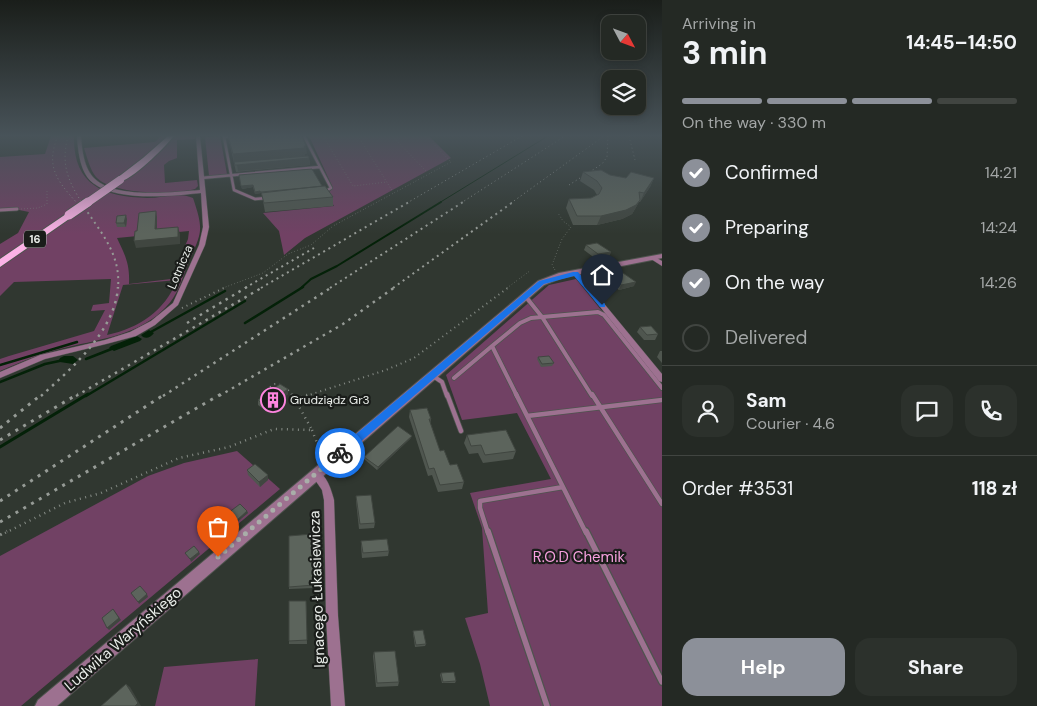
<!DOCTYPE html>
<html lang="en">
<head>
<meta charset="utf-8">
<style>
	:root { --surface:#242924; --page:#2c312c; --text:#f1f3f6; --muted:#a3a6a6; --line:#414541; --accent:#8c9099 }
	body { margin:0; font-family:"DM Sans",sans-serif; background:var(--page); color:var(--text); height:100vh; display:flex; flex-direction:column; font-size:19px; white-space:nowrap }
	* { box-sizing:border-box; margin:0 }
	p { font-size:16px; color:var(--muted) }
	.icon { flex:none; width:28px; height:28px; fill:none; stroke:currentColor; stroke-width:2; stroke-linecap:round; stroke-linejoin:round }
	.map { position:relative; flex:1; overflow:hidden }
	.side { display:flex; flex-direction:column; background:var(--surface); width:375px }
	.side>* { flex:none }
	.needle { width:32px; rotate:131deg }
	.controls { position:absolute; left:601px; top:15px; display:grid; gap:10px }
	.controls a { display:grid; place-items:center; width:45px; height:45px; border-radius:10px; background:var(--surface); box-shadow:0 2px 8px #0003,0 0 0 1px var(--line); font-size:25px }
	.pin { position:absolute; display:grid; place-items:center; width:42px; height:42px; color:#fff; margin:-51px -21px; border-radius:50% 50% 50% 0; rotate:-45deg; box-shadow:0 0 5px #0007 }
	.pin .icon { rotate:45deg }
	.courier { position:absolute; display:grid; place-items:center; width:50px; height:50px; margin:-25px; border:4px solid #1a73e8; border-radius:50%; background:#fff; color:#222; box-shadow:0 1px 6px #0007 }
	.headline em { font-style:normal; font-weight:700 }
	.headline div { display:flex; flex-direction:column-reverse }
	.headline { display:flex; align-items:center; justify-content:space-between; height:85px; padding:0 20px }
	h1 { font-size:32px; font-weight:700; line-height:38px }
	.bar { display:grid; grid-template-columns:repeat(4,1fr); gap:8px 5px; align-content:center; height:60px; padding:0 20px }
	.bar i { height:6px; border-radius:4px; background:var(--line) }
	.bar .on { background:var(--accent) }
	.bar p { grid-column:span 4 }
	.line { display:flex; align-items:center; gap:12px; padding:0 20px; border-top:1px solid var(--line) }
	.line div { flex:1 }
	.round { display:grid; place-items:center; flex:none; width:52px; height:52px; border-radius:15px; background:var(--page) }
	ol { padding:0 20px; list-style:none }
	li { display:flex; align-items:center; gap:15px; height:55px }
	li p { margin-inline-start:auto }
	li .icon { padding:5px; border-radius:50%; background:var(--accent); color:#fff; stroke-width:4 }
	li:last-child { color:var(--muted) }
	li i { width:28px; height:28px; border:2px solid var(--line); border-radius:50% }
	.action { display:flex; gap:10px; margin-top:auto; padding:10px 20px }
	.action a { flex:1; height:58px; border-radius:15px; background:var(--accent); color:#fff; font-size:20px; font-weight:700; line-height:58px; text-align:center }
	.action a+a { background:var(--page); color:var(--text) }
	main { display:flex; flex:1; min-height:0 }
	.map>svg:first-child { display:block }
	.green { fill:#714164; fill-rule:evenodd }
	.lines { fill:none; stroke-linecap:round; stroke-linejoin:round }
	.stream-far3 { stroke:#042108; stroke-width:1 }
	.stream-far2 { stroke:#042108; stroke-width:2 }
	.stream-far1 { stroke:#042108; stroke-width:2.5 }
	.stream { stroke:#042108; stroke-width:3 }
	.canal { fill:#042108; fill-rule:evenodd }
	.service-far4-casing { stroke:#4e544e; stroke-width:4 }
	.service-far3-casing { stroke:#4e544e; stroke-width:4.5 }
	.service-far2-casing { stroke:#4e544e; stroke-width:5.5 }
	.service-far1-casing { stroke:#4e544e; stroke-width:6 }
	.service-casing { stroke:#4e544e; stroke-width:8 }
	.minor-casing { stroke:#4e544e; stroke-width:1 }
	.tertiary-casing { stroke:#4e544e; stroke-width:2 }
	.primary-casing { stroke:#4e544e; stroke-width:2 }
	.path-far3 { stroke:#858b85; stroke-width:1; stroke-dasharray:0.5 2.5; stroke-linecap:butt }
	.path-far2 { stroke:#858b85; stroke-width:2; stroke-dasharray:1 4; stroke-linecap:butt }
	.path-far1 { stroke:#858b85; stroke-width:2.5; stroke-dasharray:1 4.5; stroke-linecap:butt }
	.path { stroke:#858b85; stroke-width:3; stroke-dasharray:2 5.5; stroke-linecap:butt }
	.service-far4 { stroke:#9d7190; stroke-width:2.5 }
	.service-far3 { stroke:#9d7190; stroke-width:3 }
	.service-far2 { stroke:#9d7190; stroke-width:4 }
	.service-far1 { stroke:#9d7190; stroke-width:4.5 }
	.service { stroke:#9d7190; stroke-width:5.5 }
	.minor { fill:#9d7190; fill-rule:evenodd }
	.tertiary { fill:#9d7190; fill-rule:evenodd }
	.primary { fill:#fbb2e6; fill-rule:evenodd }
	.rail-far3 { stroke:#969b96; stroke-width:1; stroke-dasharray:1 3; stroke-linecap:butt }
	.rail-far2 { stroke:#969b96; stroke-width:2; stroke-dasharray:2 4; stroke-linecap:butt }
	.rail-far1 { stroke:#969b96; stroke-width:2.5; stroke-dasharray:2.5 5; stroke-linecap:butt }
	.rail { stroke:#969b96; stroke-width:3; stroke-dasharray:3 6; stroke-linecap:butt }
	.primary-bridge-far1-casing { stroke:#4e544e; stroke-width:9; stroke-linecap:butt }
	.primary-bridge-casing { stroke:#4e544e; stroke-width:11; stroke-linecap:butt }
	.primary-bridge-far1 { stroke:#fbb2e6; stroke-width:8 }
	.primary-bridge { stroke:#fbb2e6; stroke-width:9 }
	.wall { fill:#4f564f }
	.shaded-wall { fill:#404640 }
	.building { fill:#5c645c; stroke:#404640 }
	.route { fill:#1a73e8 }
	.done { stroke:#a9aea9; stroke-width:5; stroke-dasharray:0 9 }
	.labels { text-anchor:middle; stroke-width:4.5; stroke-linejoin:round; paint-order:stroke }
	.shield { fill:#1a1d1a; stroke:#acafac; stroke-width:1 }
	.shield-label { font-size:11px; font-weight:bold; fill:#eaeeea }
	.street-label { font-size:12px; fill:#eaeeea; stroke:#1a1d1a }
	.poi-label { font-size:12px; fill:#eaeeea; stroke:#1a1d1a; text-anchor:start }
	.near-park-label { font-size:15px; fill:#f6a0de; stroke:#1a1d1a }
	.near-street-label { font-size:15px; fill:#eaeeea; stroke:#1a1d1a }
</style>
</head>
<body>
<main>
<div class="map">
<svg width="662" height="706" viewBox="0 0 662 706">
	<rect width="100%" height="100%" fill="#303730"/>
	<path class="green" d="M51,136h23c-1,49 29,61 73,62 16,0 32,-7 46,0 12,35 8,35 -6,68 -5,14 -10,30 -21,41 -25,27 -64,32 -98,40 -23,5 -45,14 -68,24v-12l9,-3 85,-25 11,-21 -14,1 2,-6 16,-2 2,-24 -97,3 -14,14v-52l18,-11 11,-21 -10,-2 -19,1v-54l45,-3zM189,231l-1,8 -17,40 -42,5c1,-20 -4,-29 -12,-46zM177,280c-12,31 -38,48 -70,55l16,-50z
		M161,136h34v3l-18,1v18l-8,3 -5,4 1,18 32,-3 1,6 -3,3c-21,6 -83,6 -99,-12 -6,-7 -9,-20 -12,-29l71,-6z
		M220,136l7,38 -18,2 -4,-39z
		M309,136h120l22,22 -146,80 -21,17 -5,-24 -16,-18 71,-7 -7,-12 6,-6z
		M576,279l86,106v321h-172l-10,-42 -15,-46 23,-5 -6,-85 -12,-35 81,-14 -34,-66 -55,7 -16,-45 103,-90z
		M237,451l43,38 -259,217h-21v-150l148,-80 36,-13z
		M258,659l-3,47h-100l9,-39z"/>
	<g class="lines">
		<path class="stream-far3" d="M439,203l109,-67"/>
		<path class="stream-far2" d="M301,288l10,-9 26,-13 104,-64"/>
		<path class="stream-far1" d="M245,323l58,-36
			M149,333l76,-42
			M86,359l28,-11
			M0,365l77,-23
			M0,382l45,-18 19,-4
			M86,396l159,-95"/>
		<path class="stream" d="M0,447l88,-53"/>
		<path class="canal" d="M149,330l5,3c-3,4 -7,6 -11,4l-2,-2z
			M137,336l5,3 -2,2 -26,10 -5,-3 2,-2z
			M64,356h9l5,4 -5,4 -13,-2 -1,-2 1,-2z"/>
		<defs>
			<path id="service-far4" d="M237,136l-13,1 10,53 21,9 12,-1
				M320,167l11,21 -7,4
				M201,178l119,-11 -16,-31"/>
			<path id="service-far3" d="M0,210l17,-1"/>
			<path id="service-far2" d="M526,297l16,20 50,79
				M492,346l28,-23 11,-5 67,-6 6,3 58,73
				M433,376l9,6 5,14
				M454,378l38,-32 25,50"/>
			<path id="service-far1" d="M447,394l14,37
				M592,394l70,110
				M527,416l135,-16
				M563,487l23,46
				M488,533l-8,-25v-7l83,-14 -47,-93"/>
			<path id="service" d="M488,531l59,175
				M586,531l76,151"/>
			<path id="minor" d="M77,136h4c1,14 3,33 14,43 21,20 78,13 105,11l-4,-54h4l9,91 -4,18 -27,60 -23,20 -19,11 -30,8 -61,15 -45,19v-6l40,-17 65,-15 25,-8 21,-11 22,-18 26,-58 4,-18 -2,-34c-29,3 -84,9 -108,-10 -13,-10 -15,-32 -16,-47z
				M653,256l9,5v5l-11,-7 -1,-1z
				M576,271l2,1 84,102v8l-3,-1 -85,-107v-2z
				M316,470c11,5 15,19 18,30l4,116 7,90h-14l-5,-90 -2,-116 -2,-10 -11,-16 2,-3z"/>
			<path id="tertiary" d="M662,254v4l-101,20 -17,7 -487,421h-22l3,-6 500,-419 21,-8z"/>
			<path id="primary" d="M168,136h6c-9,11 -44,47 -57,46v-4l26,-20z
				M69,212l4,3 -1,2 -72,50v-8z"/>
		</defs>
		<use href="#service-far4" class="service-far4-casing"/>
		<use href="#service-far3" class="service-far3-casing"/>
		<use href="#service-far2" class="service-far2-casing"/>
		<use href="#service-far1" class="service-far1-casing"/>
		<use href="#service" class="service-casing"/>
		<use href="#minor" class="minor-casing"/>
		<use href="#tertiary" class="tertiary-casing"/>
		<use href="#primary" class="primary-casing"/>
		<path class="path-far3" d="M323,136l30,50 34,-4
			M358,136l35,56
			M392,136l34,35
			M21,209l17,-1 9,-4v-15
			M555,270l-3,-5 10,-26 9,-12 -8,-6 -5,-8
			M223,288l40,-15 25,-19 23,-9 22,-19 118,-64 -25,-26
			M507,288l24,-18"/>
		<path class="path-far2" d="M182,308l44,-21
			M270,387l5,-3 5,1
			M288,390l5,6
			M306,396l80,-26 28,-12 95,-71"/>
		<path class="path-far1" d="M296,399l14,-5
			M312,430l10,26
			M5,533l60,-30 36,-10 78,-35 50,-11 45,-18 38,1 -20,-36"/>
		<path class="path" d="M0,535l7,-4"/>
		<use href="#service-far4" class="service-far4"/>
		<use href="#service-far3" class="service-far3"/>
		<use href="#service-far2" class="service-far2"/>
		<use href="#service-far1" class="service-far1"/>
		<use href="#service" class="service"/>
		<use href="#minor" class="minor"/>
		<use href="#tertiary" class="tertiary"/>
		<use href="#primary" class="primary"/>
		<path class="rail-far3" d="M58,136c-13,30 -1,45 19,67
			M68,136c-7,28 -1,43 14,67
			M629,136l6,24
			M569,185l33,-21 5,-7 1,-21
			M407,203l115,-67
			M461,203l104,-67
			M511,203l93,-67"/>
		<path class="rail-far2" d="M81,202c18,29 40,50 37,86
			M245,288l69,-40
			M261,288l148,-86
			M330,288l133,-86
			M393,288l120,-86"/>
		<path class="rail-far1" d="M187,323l60,-36
			M41,396c31,-28 74,-65 77,-109
			M76,396l187,-109
			M163,396l169,-109
			M219,396l124,-72 52,-37"/>
		<path class="rail" d="M0,428l42,-34
			M0,440l78,-46
			M0,501l165,-107
			M0,522l221,-128"/>
		<defs>
			<path id="primary-bridge-far1" d="M87,203l33,-23"/>
			<path id="primary-bridge" d="M69,215l19,-13"/>
		</defs>
		<use href="#primary-bridge-far1" class="primary-bridge-far1-casing"/>
		<use href="#primary-bridge" class="primary-bridge-casing"/>
		<use href="#primary-bridge-far1" class="primary-bridge-far1"/>
		<use href="#primary-bridge" class="primary-bridge"/>
	</g>
	<path class="wall" d="M228,136l79,18h-2v2l4,2 1,7 -74,7z
		M583,172l27,3 16,3h28l-4,9 -10,15h-1l-7,12 -10,5 -25,6h-24l-7,-17 3,-9 22,-1 6,-3 -3,-5 -14,-9z
		M239,175l83,11 11,11v9l-68,6 -3,-17 -1,-2 -6,1 -2,-7 -11,2z
		M127,219l-1,8h-9l-1,-4z
		M586,245l25,7 -2,4 -13,3 -12,-9z
		M608,276l26,10 -15,4 -13,-10z
		M640,327l18,7 -3,6h-11l-7,-8z
		M660,351h2v12l-5,-6z
		M538,357l16,6 -2,3 -11,1 -4,-8z
		M288,389v5l-22,17 -8,-6v-5z
		M410,410l21,9 -1,5 10,27 10,14 14,17 -2,7 -24,3 -6,-17 -4,1 -19,-59z
		M467,435l49,16 -3,8 -30,4 -5,-10 -9,1 -5,-11z
		M411,438l-34,32 -13,-11v-2z
		M247,470l21,10 -8,7 -12,-12z
		M356,496l19,27 -1,5 -15,1 -3,-28z
		M247,511l1,2 -12,10 -7,-7 -1,-3z
		M312,534l2,54 -25,1v-2z
		M361,541l28,10 -1,5 -26,2 -1,-12z
		M306,601l1,43h-18v-3z
		M413,631l13,13 -1,2 -10,1 -2,-14z
		M374,652l25,30 -1,4 -22,1 -3,-31z
		M441,673l15,8 -1,2h-13l-2,-8z"/>
	<path class="shaded-wall" d="M306,146l1,8h-2v2l-71,6 -1,-8z
		M309,158l1,7 -72,6 -1,-6z
		M654,178l-4,9 -10,15 4,-9z
		M253,185v2l-11,2 -1,-3z
		M260,191l1,2 -6,1v-2z
		M640,200l-5,9 -3,5 -10,5 -25,6 4,-9z
		M156,211l1,6v19l-2,-7z
		M126,215l1,4 -1,8 -2,-4z
		M178,227l2,7v10l-44,4 -2,-7z
		M611,252l-2,4 -13,3 2,-5z
		M636,282l-2,4 -15,4 2,-5z
		M288,389v5l-22,17 -1,-5z
		M412,436l-1,2 -34,32 1,-3z
		M268,475v5l-8,7 -1,-5z
		M247,511l1,2 -12,10v-2z
		M224,528l1,3 -10,8 -1,-2z
		M199,552l1,2 -9,8 -1,-3z
		M147,594l1,3 -9,7 -1,-2z
		M113,609l8,11 -12,10 -2,-2z
		M126,684l4,3 11,19h-6z"/>
	<path class="building" d="M228,136h74l4,10h-2l1,2 -72,6z
		M308,156l1,2 -72,7h-2l-1,-3z
		M312,169l10,17 -61,7 -1,-2 -5,1 -2,-7 -12,1 -2,-11z
		M601,170l9,5 16,3 5,-6 23,6 -10,15 -5,-1 1,8 -4,5 -10,5 -25,6h-24l-8,-17 22,-1 8,-4 3,-6 -5,-7 -14,-9z
		M325,186l8,11 -69,6 -3,-11z
		M156,211l-1,18 23,-2v10l-44,4 1,-10h2l2,-18z
		M126,215l-2,8h-8l1,-7z
		M597,243l14,9 -13,2 -12,-9z
		M623,273l13,9 -15,3 -13,-9z
		M651,326l7,8 -11,1 -7,-8z
		M549,356l5,7 -12,1 -4,-7z
		M280,384l8,5 -23,17 -7,-6z
		M427,408l4,11h-2l11,32 4,-1 6,15 7,-1 7,18 -24,3 -6,-17 -5,1 -19,-59z
		M398,426l14,10 -34,31 -14,-10z
		M506,430l10,21 -31,4 -4,-10 -10,1 -4,-11z
		M255,464l13,11 -9,7 -12,-12z
		M371,495l4,28 -15,1 -4,-28z
		M240,504l7,7 -11,10 -8,-8z
		M218,522l6,6 -10,9 -6,-7z
		M312,534l2,51 -25,2v-51z
		M387,539l2,12 -26,2 -2,-12z
		M194,546l5,6 -9,7 -5,-6z
		M140,586l7,8 -9,8 -7,-9z
		M289,601h17l1,39 -18,1z
		M113,609l6,9 -12,10 -5,-10z
		M423,630l3,14 -10,1 -3,-14z
		M395,651l4,31 -22,1 -3,-31z
		M454,672l2,9 -13,1 -2,-9z
		M126,684l12,19 -3,3h-34z"/>
	<linearGradient id="sky" x2="0" y2="1"><stop stop-color="#1a1e1a"/><stop offset="0.58" stop-color="#485359"/><stop offset="1" stop-color="#485359" stop-opacity="0"/></linearGradient>
	<rect width="662" height="234" fill="url(#sky)"/>
	<path class="route" d="M573,272h5l27,32v3h-5l-26,-31 -30,8 -200,172h-7v-6l202,-169z"/>
	<g class="lines">
		<path class="done" d="M218,557l122,-104"/>
	</g>
	<defs>
		<symbol id="building-ring" viewBox="-11 -11 22 22"><circle r="9.5" fill="#1a1d1a" stroke="#fe85df" stroke-width="1.5"/><path d="M-4-6H4V6H1V3H-1V6H-4ZM-2.5-4.3h1.7v1.8h-1.7ZM.8-4.3h1.7v1.8H.8ZM-2.5-1h1.7V.8h-1.7ZM.8-1h1.7V.8H.8Z" fill="#fe85df"/></symbol>
	</defs>
	<g fill-rule="evenodd">
		<use href="#building-ring" x="259" y="386" width="28" height="28"/>
	</g>
	<g class="labels">
		<rect class="shield" x="24" y="230.5" width="22" height="17" rx="4"/>
		<g class="shield-label">
			<text x="35" y="243">16</text>
		</g>
		<g class="street-label">
			<text transform="translate(180 267) rotate(-67)" y="4">Lotnicza</text>
		</g>
		<g class="poi-label">
			<text x="290" y="404">Grudziądz Gr3</text>
		</g>
		<g class="near-park-label">
			<text x="579" y="562">R.O.D Chemik</text>
		</g>
		<g class="near-street-label">
			<text transform="translate(317 589) rotate(-92)" y="5">Ignacego Łukasiewicza</text>
			<text transform="translate(123 639) rotate(-41)" y="5">Ludwika Waryńskiego</text>
		</g>
	</g>
</svg>
<div class="controls">
<a><svg class="needle" viewBox="-14 -14 28 28"><path d="M0-13l5 13h-10z" fill="#e53935"/><path d="M0 13l5-13h-10z" fill="#a3a6a6"/></svg></a>
<a><svg class="icon" aria-label="layers" viewBox="0 0 24 24"><path d="M12 4l9 5-9 5-9-5zM3 14l9 5 9-5"/></svg></a>
</div>
<div class="pin" style="left:218px;top:557px;background:#ea580c"><svg class="icon" aria-label="bag" viewBox="0 0 24 24"><path d="M5 8h14l-1 12H6zM9 8a3 3 0 0 1 6 0"/></svg></div>
<div class="pin" style="left:602px;top:305px;background:#1f2937"><svg class="icon" aria-label="home" viewBox="0 0 24 24"><path d="M3 11l9-7 9 7M6 9v11h12V9"/></svg></div>
<div class="courier" style="left:340px;top:453px"><svg class="icon" aria-label="bike" viewBox="0 0 24 24"><circle cx="6" cy="16" r="4"/><circle cx="18" cy="16" r="4"/><path d="M6 16l4-8h5l3 8M10 8l3 8H6M13 5h3"/></svg></div>
</div>
<section class="side">
<div class="headline"><div><h1>3 min</h1><p>Arriving in</p></div><em>14:45–14:50</em></div>
<div class="bar"><i class="on"></i><i class="on"></i><i class="on"></i><i></i><p>On the way · 330 m</p></div>
<ol>
<li><svg class="icon" aria-label="check" viewBox="0 0 24 24"><path d="M5 12l5 5 9-10"/></svg>Confirmed<p>14:21</p></li>
<li><svg class="icon" aria-label="check" viewBox="0 0 24 24"><path d="M5 12l5 5 9-10"/></svg>Preparing<p>14:24</p></li>
<li><svg class="icon" aria-label="check" viewBox="0 0 24 24"><path d="M5 12l5 5 9-10"/></svg>On the way<p>14:26</p></li>
<li><i></i>Delivered</li>
</ol>
<div class="line" style="height:90px"><a class="round"><svg class="icon" aria-label="person" viewBox="0 0 24 24"><circle cx="12" cy="8" r="4"/><path d="M4 21q1-7 8-7t8 7"/></svg></a><div><b>Sam</b><p>Courier · 4.6</p></div><a class="round"><svg class="icon" aria-label="chat" viewBox="0 0 24 24"><path d="M4 5h16v11H9l-5 4z"/></svg></a><a class="round"><svg class="icon" aria-label="phone" viewBox="0 0 24 24"><path d="M5 4h4l2 5-3 2q2 4 5 5l2-3 5 2v4C11 20 4 13 5 4z"/></svg></a></div>
<div class="line" style="height:65px"><div>Order #3531</div><b>118 zł</b></div>
<div class="action"><a>Help</a><a>Share</a></div>
</section>
</main>
</body>
</html>
